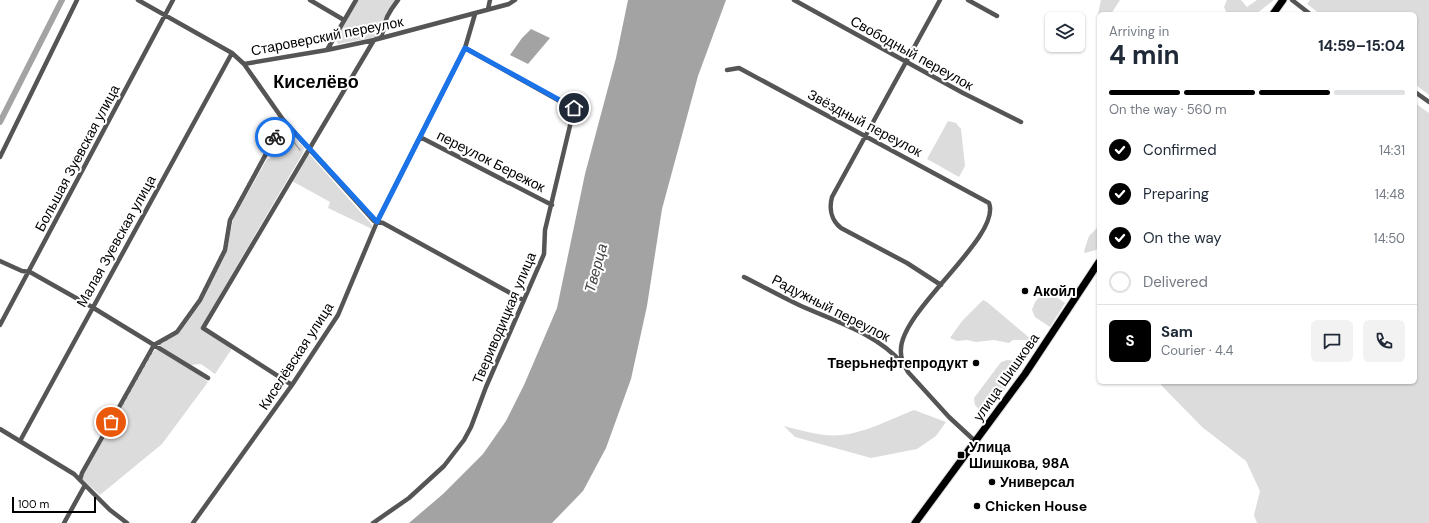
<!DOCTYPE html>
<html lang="en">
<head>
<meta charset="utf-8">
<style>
	:root { --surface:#fff; --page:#f2f2f3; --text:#1f2937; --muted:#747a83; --line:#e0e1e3; --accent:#000 }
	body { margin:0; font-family:"DM Sans",sans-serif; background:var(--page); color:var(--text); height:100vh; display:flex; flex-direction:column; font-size:15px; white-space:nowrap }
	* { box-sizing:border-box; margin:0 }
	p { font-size:13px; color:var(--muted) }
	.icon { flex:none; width:22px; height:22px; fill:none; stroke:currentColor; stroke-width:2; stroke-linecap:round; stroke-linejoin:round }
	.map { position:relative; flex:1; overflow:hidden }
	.side { position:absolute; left:1097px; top:12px; width:320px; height:372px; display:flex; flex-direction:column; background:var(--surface); border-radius:6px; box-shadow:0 1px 3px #0004 }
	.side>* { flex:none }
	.buttons { position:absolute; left:1045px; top:12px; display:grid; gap:8px }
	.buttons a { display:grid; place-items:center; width:40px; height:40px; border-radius:6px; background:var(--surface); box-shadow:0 1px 3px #0004; font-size:20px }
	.scale { position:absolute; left:12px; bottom:10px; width:84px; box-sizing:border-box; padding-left:4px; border:2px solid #000; border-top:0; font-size:11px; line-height:14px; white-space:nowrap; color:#000; -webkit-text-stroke:3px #fff; paint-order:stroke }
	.pin { position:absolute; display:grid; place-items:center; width:34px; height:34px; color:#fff; margin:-17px; border:2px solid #fff; border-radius:50%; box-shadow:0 1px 4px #0007 }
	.courier { position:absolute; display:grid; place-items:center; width:40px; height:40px; margin:-20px; border:3px solid #1a73e8; border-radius:50%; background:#fff; color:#222; box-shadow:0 1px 5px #0007 }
	.headline em { font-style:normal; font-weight:700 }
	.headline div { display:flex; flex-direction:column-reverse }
	.headline { display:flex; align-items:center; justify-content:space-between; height:68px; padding:0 12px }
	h1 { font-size:26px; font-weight:700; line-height:30px }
	.bar { display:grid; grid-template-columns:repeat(4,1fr); gap:6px 4px; align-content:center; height:48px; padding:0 12px }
	.bar i { height:5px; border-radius:3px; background:var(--line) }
	.bar .active { background:var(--accent) }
	.bar p { grid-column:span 4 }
	.line { display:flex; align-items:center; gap:10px; padding:0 12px; border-top:1px solid var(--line) }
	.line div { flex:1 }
	.round { display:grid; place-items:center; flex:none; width:42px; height:42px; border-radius:6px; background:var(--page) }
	ol { padding:0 12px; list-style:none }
	li { display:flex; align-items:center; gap:12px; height:44px }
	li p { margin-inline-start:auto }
	li .icon { padding:4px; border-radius:50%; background:var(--accent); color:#fff; stroke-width:4 }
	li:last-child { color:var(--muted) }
	li i { width:22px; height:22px; border:2px solid var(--line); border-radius:50% }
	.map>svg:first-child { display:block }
	.green { fill:#dcdcdc }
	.water { fill:#a3a3a3 }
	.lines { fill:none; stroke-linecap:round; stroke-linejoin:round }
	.stream { stroke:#a3a3a3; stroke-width:1.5 }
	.canal { stroke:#a3a3a3; stroke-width:6 }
	.primary-casing { stroke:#dbdbdb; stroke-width:9 }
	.street { stroke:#555; stroke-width:4.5 }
	.primary { stroke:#000; stroke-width:7 }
	.done { stroke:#595959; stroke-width:4; stroke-dasharray:0 7.2 }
	.route { stroke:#1a73e8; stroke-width:5 }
	.poi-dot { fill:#000; stroke:#fff; stroke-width:1.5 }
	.labels { text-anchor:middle; stroke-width:4; stroke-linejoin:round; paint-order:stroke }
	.street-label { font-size:14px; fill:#000; stroke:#fff }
	.poi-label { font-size:14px; font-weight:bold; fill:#000; stroke:#fff; text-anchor:start }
	.water-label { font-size:15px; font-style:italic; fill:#444; stroke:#fff }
	.district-label { font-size:18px; font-weight:bold; fill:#000; stroke:#fff }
</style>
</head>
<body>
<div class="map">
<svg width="1429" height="523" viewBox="0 0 1429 523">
	<rect width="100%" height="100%" fill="#fff"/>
	<path class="green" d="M358,0h38l-15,32 -4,5 -39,7 -2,-4 2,-4z
		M1101,0h19l-9,14h-12v6l-2,-2z
		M1227,0h14l6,7 10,-7h17l-18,14h-29l-3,-7z
		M1310,0h119v95l-14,-11v-70h-95l-13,-10z
		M1415,103l14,10v410h-172l-3,-8 6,-24 -14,-30 -44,-34 -41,-42v-3h254z
		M948,121l8,2 5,6 4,37 -6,11 -32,-18z
		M284,125l20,23 -1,5 -102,174 30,20v3l-16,24 -14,-10 -10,1 -32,-20 20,-12 48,-83 6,-31 34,-60h3z
		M309,154l63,71v4l-44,-21 2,-6 -38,-21z
		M1098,227l1,19 -3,4 -11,3 -1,-2 5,-15z
		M1044,292l8,2 13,9 -15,24 -15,-10 -3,-7 3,-8z
		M983,300l4,2 45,38h-19l-4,3 -15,-3 -18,2 -9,-2 -10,1 -7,-3 12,-17z
		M157,349l36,21 15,12 -46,62 -62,51 -18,-16 1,-5 70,-122z
		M1007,360l12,1 4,3 -35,50 -3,2 -10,-11 -1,-7 27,-36z
		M914,410l32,12 -10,14 -19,13 -46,9 -76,-21 -11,-11c19,5 38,11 58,9 25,-3 49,-16 72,-25z"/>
	<path class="water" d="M628,0h98l-28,76 -36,133 -15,97 -16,73 -25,69 -23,43 -31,32h-143l34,-29 40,-40 23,-33 18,-36 33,-77 28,-134 31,-116z
		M531,29l19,9 -22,26 -18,-9 12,-17z"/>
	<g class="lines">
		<path class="stream" d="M286,132l14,18"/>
		<path class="canal" d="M0,122l62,-122"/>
		<defs>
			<path id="primary" d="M1273,14l10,-14
				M915,523l110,-149 74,-112"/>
		</defs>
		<use href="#primary" class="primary-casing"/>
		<path class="street" d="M138,0l94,53 12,11 83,-14 47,-10 135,-36 6,-4
			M310,0l34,20
			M794,0l169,93 58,29
			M940,0l-108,197c-3,11 -1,23 9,31l66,35 34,22
			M968,0l29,16
			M1292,0l18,14
			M488,9l2,-9
			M327,50l29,-50
			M244,64l40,57 90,100 9,2 140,77
			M727,70l12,-2 250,135c13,33 -87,106 -88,146 -1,9 3,16 7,23l41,45 27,25
			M1415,92l14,10
			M420,137l132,68
			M0,157l77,-157
			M0,261l22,10 8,1 62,35 116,71
			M744,277c18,9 36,19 55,28 35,16 77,28 103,58
			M0,325l173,-325
			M292,385l-89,-57 171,-288c12,-5 9,-13 13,-23 3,-6 7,-12 11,-17
			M0,429l74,45 36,36 17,13
			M20,441l212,-388
			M80,480l2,-7 72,-128 23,-13 23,-32 25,-50 5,-30 54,-99
			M64,523l21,-38
			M193,523l99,-138 46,-70 39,-93 88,-174 10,-34
			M373,523l36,-25 35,-32 20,-26 7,-13 15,-40 58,-133 1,-24 29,-121 -109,-61"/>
		<use href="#primary" class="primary"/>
	</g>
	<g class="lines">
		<path class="done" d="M111,422l43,-76 23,-14 23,-32 25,-50 5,-30 45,-83"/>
		<path class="route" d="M275,137l9,-16 93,101 88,-174 109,60"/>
	</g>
	<g class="poi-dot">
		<circle cx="1025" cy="291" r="4"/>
		<circle cx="976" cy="363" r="4"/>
		<rect x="957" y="451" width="8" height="8" rx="2"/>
		<circle cx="992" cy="482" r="4"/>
		<circle cx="977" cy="506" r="4"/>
	</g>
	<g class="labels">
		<g class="street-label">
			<text transform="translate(327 36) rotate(-11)" y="5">Староверский переулок</text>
			<text transform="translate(912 53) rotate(29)" y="5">Свободный переулок</text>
			<text transform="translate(865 123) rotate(28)" y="5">Звёздный переулок</text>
			<text transform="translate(77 158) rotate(-62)" y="5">Большая Зуевская улица</text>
			<text transform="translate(491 161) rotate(27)" y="5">переулок Бережок</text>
			<text transform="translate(116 241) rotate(-61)" y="5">Малая Зуевская улица</text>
			<text transform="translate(831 308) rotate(27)" y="5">Радужный переулок</text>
			<text transform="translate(504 318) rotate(-67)" y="5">Твериводицкая улица</text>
			<text transform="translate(296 356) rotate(-57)" y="5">Киселёвская улица</text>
			<text transform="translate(1006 377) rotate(-55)" y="5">улица Шишкова</text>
		</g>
		<g class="poi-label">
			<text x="1033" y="296">Акойл</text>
			<text x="968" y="368" text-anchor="end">Тверьнефтепродукт</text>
			<text x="969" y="452">Улица<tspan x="969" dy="16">Шишкова, 98А</tspan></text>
			<text x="1000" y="487">Универсал</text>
			<text x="985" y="511">Chicken House</text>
		</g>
		<g class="water-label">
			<text transform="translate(596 268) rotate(-75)" y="5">Тверца</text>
		</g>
		<g class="district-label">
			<text x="316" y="88">Киселёво</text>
		</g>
	</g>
</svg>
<div class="buttons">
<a><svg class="icon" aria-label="layers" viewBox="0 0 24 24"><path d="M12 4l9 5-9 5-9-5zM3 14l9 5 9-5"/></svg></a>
</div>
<div class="scale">100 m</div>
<div class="pin" style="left:111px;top:422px;background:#ea580c"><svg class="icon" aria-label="bag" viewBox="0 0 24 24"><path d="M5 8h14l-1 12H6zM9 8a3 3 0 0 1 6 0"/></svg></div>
<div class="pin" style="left:574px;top:108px;background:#1f2937"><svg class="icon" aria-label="home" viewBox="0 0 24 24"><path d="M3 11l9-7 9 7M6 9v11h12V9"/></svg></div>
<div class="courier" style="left:275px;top:137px"><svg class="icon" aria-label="bike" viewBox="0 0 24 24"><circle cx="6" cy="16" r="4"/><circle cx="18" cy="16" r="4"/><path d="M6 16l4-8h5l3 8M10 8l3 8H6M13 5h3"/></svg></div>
<section class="side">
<div class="headline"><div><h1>4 min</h1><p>Arriving in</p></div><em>14:59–15:04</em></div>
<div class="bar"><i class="active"></i><i class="active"></i><i class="active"></i><i></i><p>On the way · 560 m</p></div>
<ol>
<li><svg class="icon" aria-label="check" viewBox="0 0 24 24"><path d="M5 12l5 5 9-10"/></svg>Confirmed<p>14:31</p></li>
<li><svg class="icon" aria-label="check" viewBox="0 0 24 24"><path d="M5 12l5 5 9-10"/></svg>Preparing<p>14:48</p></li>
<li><svg class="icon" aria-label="check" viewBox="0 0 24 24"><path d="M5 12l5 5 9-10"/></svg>On the way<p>14:50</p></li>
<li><i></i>Delivered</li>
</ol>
<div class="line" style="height:72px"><b class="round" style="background:var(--accent);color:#fff">S</b><div><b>Sam</b><p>Courier · 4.4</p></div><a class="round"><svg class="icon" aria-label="chat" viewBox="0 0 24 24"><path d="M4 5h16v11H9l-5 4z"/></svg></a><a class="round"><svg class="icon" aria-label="phone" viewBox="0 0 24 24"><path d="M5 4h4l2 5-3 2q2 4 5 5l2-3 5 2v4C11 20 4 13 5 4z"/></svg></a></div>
</section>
</div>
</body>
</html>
